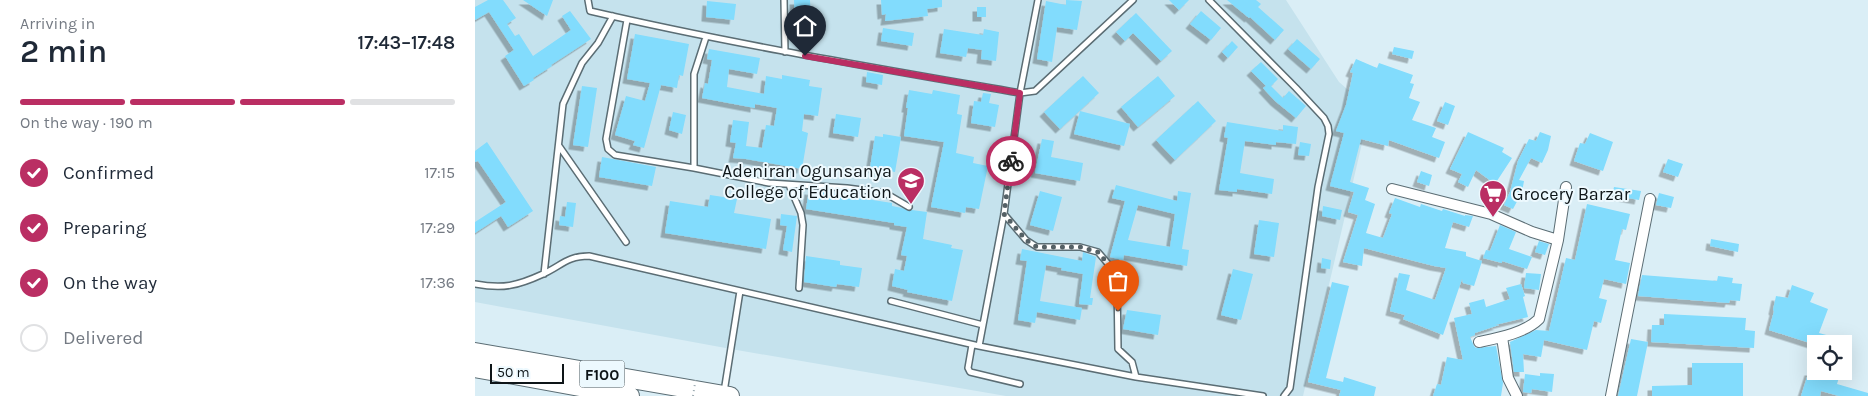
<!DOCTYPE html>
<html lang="en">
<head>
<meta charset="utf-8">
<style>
	:root { --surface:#fff; --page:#f6f6f7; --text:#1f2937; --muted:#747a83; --line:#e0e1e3; --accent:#ba2e63 }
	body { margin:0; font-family:Karla,sans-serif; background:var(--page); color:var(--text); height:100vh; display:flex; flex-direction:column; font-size:19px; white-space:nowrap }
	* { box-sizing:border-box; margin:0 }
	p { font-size:16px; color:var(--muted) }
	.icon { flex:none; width:28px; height:28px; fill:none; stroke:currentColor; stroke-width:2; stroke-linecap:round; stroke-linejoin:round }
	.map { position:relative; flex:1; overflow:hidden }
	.sheet { display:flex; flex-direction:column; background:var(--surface); width:475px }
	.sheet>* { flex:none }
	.tools { position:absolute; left:1332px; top:335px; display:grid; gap:10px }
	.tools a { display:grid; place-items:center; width:45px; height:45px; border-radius:0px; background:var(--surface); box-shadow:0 5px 20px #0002; font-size:25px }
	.scale { position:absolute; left:15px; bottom:12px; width:74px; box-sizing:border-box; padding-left:5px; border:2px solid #0e1518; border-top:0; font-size:14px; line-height:18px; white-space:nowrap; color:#0e1518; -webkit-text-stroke:4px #edf9fe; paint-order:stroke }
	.pin { position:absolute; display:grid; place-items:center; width:42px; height:42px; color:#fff; margin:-51px -21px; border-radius:50% 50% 50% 0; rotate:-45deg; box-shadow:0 0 5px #0007 }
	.pin .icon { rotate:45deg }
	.courier { position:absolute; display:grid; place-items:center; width:50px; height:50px; margin:-25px; border:4px solid #ba2e63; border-radius:50%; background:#fff; color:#222; box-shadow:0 1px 6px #0007 }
	.head em { font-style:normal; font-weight:600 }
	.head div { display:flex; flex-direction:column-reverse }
	.head { display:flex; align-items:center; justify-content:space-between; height:85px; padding:0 20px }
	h1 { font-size:32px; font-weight:600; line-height:38px }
	.bar { display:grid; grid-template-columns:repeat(4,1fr); gap:8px 5px; align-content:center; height:60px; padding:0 20px }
	.bar i { height:6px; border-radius:4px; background:var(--line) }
	.bar .current { background:var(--accent) }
	.bar p { grid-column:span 4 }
	ol { padding:0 20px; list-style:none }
	li { display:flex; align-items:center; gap:15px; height:55px }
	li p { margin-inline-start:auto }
	li .icon { padding:5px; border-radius:50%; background:var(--accent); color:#fff; stroke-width:4 }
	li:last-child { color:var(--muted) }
	li i { width:28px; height:28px; border:2px solid var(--line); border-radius:50% }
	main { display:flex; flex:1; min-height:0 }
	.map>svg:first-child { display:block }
	.built { fill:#c5e2ed }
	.building { fill:#82dcfd; fill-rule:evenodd; filter:url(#shadow) }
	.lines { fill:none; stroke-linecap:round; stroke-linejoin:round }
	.service-casing { stroke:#5b6d74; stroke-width:8 }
	.minor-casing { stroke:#5b6d74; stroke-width:12 }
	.trunk-casing { stroke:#5b6d74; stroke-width:20 }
	.service { stroke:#fff; stroke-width:5 }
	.minor { stroke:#fff; stroke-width:10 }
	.trunk { stroke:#fff; stroke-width:18 }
	.path-bridge { stroke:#98a7ae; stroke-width:2; stroke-dasharray:1 4; stroke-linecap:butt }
	.done { stroke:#556166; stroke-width:5; stroke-dasharray:0 9 }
	.route { stroke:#ba2e63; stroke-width:6 }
	.labels { text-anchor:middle; stroke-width:4; stroke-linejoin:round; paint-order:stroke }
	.shield { fill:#edf9fe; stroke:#51595d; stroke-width:1 }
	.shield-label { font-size:16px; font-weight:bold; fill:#0e1518 }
	.poi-label { font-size:18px; fill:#0e1518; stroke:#edf9fe; text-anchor:end }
</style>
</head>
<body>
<main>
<section class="sheet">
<div class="head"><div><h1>2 min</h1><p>Arriving in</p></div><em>17:43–17:48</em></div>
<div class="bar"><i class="current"></i><i class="current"></i><i class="current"></i><i></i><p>On the way · 190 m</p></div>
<ol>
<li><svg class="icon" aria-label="check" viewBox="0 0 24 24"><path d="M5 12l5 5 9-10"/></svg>Confirmed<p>17:15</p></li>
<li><svg class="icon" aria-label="check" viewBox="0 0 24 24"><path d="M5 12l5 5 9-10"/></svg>Preparing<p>17:29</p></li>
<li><svg class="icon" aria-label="check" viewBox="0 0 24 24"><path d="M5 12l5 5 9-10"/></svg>On the way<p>17:36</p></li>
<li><i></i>Delivered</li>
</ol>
</section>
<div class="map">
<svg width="1393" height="396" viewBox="0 0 1393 396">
	<defs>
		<filter id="shadow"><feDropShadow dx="-4.5" dy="4.5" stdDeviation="0" flood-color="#0004"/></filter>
	</defs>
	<rect width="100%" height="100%" fill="#daeef6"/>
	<path class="built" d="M0,0h811l53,82 31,27 -67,287h-297l-275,-47 -256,-47z"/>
	<path class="building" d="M13,0h15l13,18 -9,6 8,12 4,-2 14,22 38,-26 -9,-14 8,-5 21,28 -40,26 1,1 -19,12 1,2 -10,6 -19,-30 9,-6 -25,-38 -14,8v-13z
		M48,0h30l-6,16z
		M319,0h16l1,25 -16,1z
		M406,0h61v7l-15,2 1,7 -43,5 1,-7 -4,1z
		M591,0l16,1 -5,29 -20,-3 -5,35 -15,-3 9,-58 20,4z
		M694,0h20l-10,10z
		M752,0h29l5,4 -3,3 26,23 -9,10 -25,-23 -1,1z
		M232,1l29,3 -2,16 -28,-3z
		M502,7h9v10h-9z
		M726,11l20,17 -10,12 -21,-16z
		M661,13l36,38 -11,10 -28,-28 -8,8 -9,-9z
		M408,28l31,5 -2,13 -31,-5z
		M469,29l39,6 1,-6 15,3 -3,29 -15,-2 1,-9 -14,-2 -2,9 -26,-4z
		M160,34l54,10 -6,32 -4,-1 -2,13 -16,-3 -17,63 -11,-3 2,-4 -20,-6 11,-39 19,5 5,-18 -23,-4z
		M822,39l23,20 -9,10 -23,-20z
		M757,41l6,6 -10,11 -6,-6z
		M919,47l20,4 -2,8 -20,-5z
		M234,49l51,9 -3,16 -28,-5 -2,18 37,7 2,-18 16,3v-4l28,5 -1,6 13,2 -4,28 -14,-2 -2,17 6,2 -6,36 -56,-10 -13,-1 3,-15 -6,-1 3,-22 16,2 -3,24 16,2 4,-23 8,1 3,-18 -22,-4v4l-53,-10 3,-15 3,1 4,-24 -5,-1z
		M881,59l21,9 2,-5 34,12 -3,8 4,1 -5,14 11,4 -8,18 24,8 -4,9 13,5 -6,16 -50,-18 -1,6 -27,-7 -11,43 19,6 -4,12 10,4 -9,29 17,5 9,-24 -3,-1 6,-15 25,9 1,-3 21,7 1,-2 22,7v-1l8,1 -4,11 -16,-5 -8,26 21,4v4l16,5 -8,25 -11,-3 -1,-4 -19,56 -40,-16 2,-4 -15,-4 9,-38 11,2 -4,15 29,10 11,-32 -12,-2 -70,-18 -2,18 -19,-4 15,-47 -10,-3 6,-20 -24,-6 14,-53 -8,-2 10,-26 7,-32 -3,-1z
		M786,62l17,17 -7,7 12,12 6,-7 17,15 -10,12 -21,-17 -12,-13 3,-2 -15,-15z
		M392,72l16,3 -1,10 -16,-3z
		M608,76l16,17 -39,36 -16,-17z
		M683,76l17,20 -37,31 -17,-20z
		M107,86l15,2 -9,59 -15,-2z
		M434,90l23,4 1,-4 27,5 -3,19 5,1 -6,38 18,4 -1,6 15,3 -9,43 -13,-2 -1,6 -34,-6 13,-65 -40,-6 4,-28h-2z
		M508,93l8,1 -2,9 10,2 -4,22 -24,-4 3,-22 7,1z
		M723,101l18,20 -41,39 -19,-20z
		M970,102l10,4 -7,19 -11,-4z
		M605,111l50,13 -6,22 -50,-12z
		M198,112l13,3 -4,19 -13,-4z
		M361,114l25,4 -3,19 -25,-4z
		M752,122l56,9v-6l15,2 -2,17 -20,-2v3l-31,-4 -5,32 34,6 -2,15 -35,-5v3l-18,-2 9,-52 -4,-1z
		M993,132l36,16 -2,4 10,6 -17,26 -19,-14 -8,17 -10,-5 4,-8 -12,-5z
		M1065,132l11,4 -3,14 -6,13 -11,-5 -12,22 5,1 -2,11 -9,17 -9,-4 6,-13 8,-31 11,-22 7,2z
		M1115,133l23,9 -10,29 -29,-10 6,-18 5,1z
		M408,134l18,3 -6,35 -25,-4 5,-32 8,1z
		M567,139l12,2 -3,16 32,6 -3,18 -45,-8z
		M12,142l46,69 -25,16 -7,-11 -26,17v-11l31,-20 -28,-41 -3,1v-11z
		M825,142l11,2 -2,12 -11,-1z
		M127,157l54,10 -4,19 -53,-9z
		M1193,159l15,5 -5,13 -15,-5z
		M946,171l11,4 -3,11 -12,-4z
		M641,185l61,16 1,-10 13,2 -9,56 7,1 -2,16 -63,-11 -1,5 -13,-3 15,-56 -13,-3zM663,205l37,9 -5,33 -42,-7z
		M1139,187l27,4 -2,9 -27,-5z
		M334,190l83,13v3l10,2 7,3 3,-1 15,2 -4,27 29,6 -1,3 12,2 -11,51 -45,-9 1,-2 -16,-4 3,-17 9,2 3,-15 -6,-1 6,-28 -13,-2v-2l-88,-14z
		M565,191l22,6 -9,34 -23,-6z
		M1184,193l15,4 -3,11 -15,-3z
		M235,195l27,4 -3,14 37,6 -5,30 -101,-16 5,-32 38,6z
		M92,202l9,1 -3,24 -14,-2 1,-9 5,1z
		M1112,204l43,10 -4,16 -4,-1 -7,31 15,3 -4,21 -22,-5 -5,19 8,2 -6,23 -7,-2 -7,29 -43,-10 -3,17 -18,-3 1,18h-10l-4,-30 26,-12 13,1 17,-73 9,2z
		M848,206l19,4 -2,10 -18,-4z
		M306,214l16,2 -5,36 -9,-2 4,-24 -7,-1z
		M784,220l20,3 -5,34 -20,-3z
		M1025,225l16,7 -7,17 23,8 -5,12 -25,-8v2l-19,-5 3,-8 4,1z
		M1236,239l28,5 -1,8 -28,-6z
		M1064,241l10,3 -4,11 -10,-3z
		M547,249l60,12 1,-9 13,5 -6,41h3l-1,7 -13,-1 4,-30 -22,-4 1,-2 -16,-3 -6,36 42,7 -2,12 -43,-8 -2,11 -17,-3 9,-59 -7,-1z
		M331,256l34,5v4l22,3 -3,19 -22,-3 -1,3 -32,-5z
		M847,258l9,2 -1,9 -9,-1z
		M758,269l20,5 -12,46 -20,-5z
		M1051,273l15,1 -2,16 -15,-2z
		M1167,275l75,6 1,-5 15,2 -1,5 10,1 -2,17 -10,-1 -1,3 -91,-7z
		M857,282l17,4 -23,92 17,4 1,-5 32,10 -2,9h-35l2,-6 -33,-8z
		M1046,284l4,12 -2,1 5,20 -33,8h4l-24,8v2l-5,2 4,9 2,2 20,-2 7,37 -2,13h-68l4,-12 4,1 6,-28 16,3 -9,-42 18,-4 -3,-11 15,-4 2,8 24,-8 -4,-11z
		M1317,285l22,8 -4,9 18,7 -9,24 29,8 -1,3h-34l-44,-14 5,-19 -1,-1 3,-14 12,2z
		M652,310l34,5 -3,20 -35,-6z
		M1189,314l82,4 -1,12 10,1 -1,17 -103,-6 1,-17h12z
		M1156,339l17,3 -11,54h-19z
		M1217,363h51v33h-91v-10l40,-1z
		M1334,371h32l-4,13 31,9v3h-29l-18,-5 -1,5h-19z
		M1065,373l14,1 -2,18 -20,-3 -1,4 -8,-1 2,-18 15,2z"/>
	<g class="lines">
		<defs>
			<path id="service" d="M113,0l2,11c142,33 286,57 430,82l15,-2 98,-91
				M309,0l1,52
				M734,0l87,88 28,30 4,8 1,8 -11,53 -28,201 -6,8
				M152,20l-21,119 2,10 7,6 79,13 75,15 78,5 38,5 24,14
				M84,146l67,96
				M219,168v-94l12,-37
				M314,185l12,28 2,12 -4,63
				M529,214l22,26 11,7h43l18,5 11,13 8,17 1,67 14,13 4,15
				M69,274l19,-170 19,-41 16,-20 15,-27
				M0,284c28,5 42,2 68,-10 18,-8 24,-18 46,-18l390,90 157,31 127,19
				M416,301l92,24
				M497,345l-4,23 2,4 50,12
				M504,346l25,-132 16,-121 18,-93
				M249,392l16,-101"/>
			<path id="minor" d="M917,189l99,25 41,18 26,8 -19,79c-14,14 -41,19 -60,23
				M1083,240l8,-53
				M1027,337l6,41 9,18
				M1136,396l39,-197"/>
			<path id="trunk" d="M0,352l255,44
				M0,368l155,28"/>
		</defs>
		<use href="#service" class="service-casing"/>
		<use href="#minor" class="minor-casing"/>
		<use href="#trunk" class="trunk-casing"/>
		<use href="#service" class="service"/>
		<use href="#minor" class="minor"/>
		<use href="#trunk" class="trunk"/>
		<path class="path-bridge" d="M218,396l3,-19"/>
	</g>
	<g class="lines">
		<path class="done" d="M536,161l-7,53 22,26 11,7h43l18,5 11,13 8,17 1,29"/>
		<path class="route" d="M330,56l215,37 -9,68"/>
	</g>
	<defs>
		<symbol id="school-pin" viewBox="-11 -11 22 30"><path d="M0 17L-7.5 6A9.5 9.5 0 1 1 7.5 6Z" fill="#ba2e63" stroke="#edf9fe"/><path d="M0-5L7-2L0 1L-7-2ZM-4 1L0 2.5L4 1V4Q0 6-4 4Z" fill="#fff"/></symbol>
		<symbol id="supermarket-pin" viewBox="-11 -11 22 30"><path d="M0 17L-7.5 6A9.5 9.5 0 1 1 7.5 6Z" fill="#ba2e63" stroke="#edf9fe"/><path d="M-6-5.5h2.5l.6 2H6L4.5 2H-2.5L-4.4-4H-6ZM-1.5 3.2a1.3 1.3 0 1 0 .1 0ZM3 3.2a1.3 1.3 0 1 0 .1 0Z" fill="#fff"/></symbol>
	</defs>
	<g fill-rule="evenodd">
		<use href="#school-pin" x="420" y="165" width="32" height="43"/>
		<use href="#supermarket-pin" x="1002" y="178" width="32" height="43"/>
	</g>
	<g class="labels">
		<rect class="shield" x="104.5" y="360.5" width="45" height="27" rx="4"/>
		<g class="shield-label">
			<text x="127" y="380">F100</text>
		</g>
		<g class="poi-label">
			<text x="417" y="177">Adeniran Ogunsanya<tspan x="417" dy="21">College of Education</tspan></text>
			<text x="1037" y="200" text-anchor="start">Grocery Barzar</text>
		</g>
	</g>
</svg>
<div class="tools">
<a><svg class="icon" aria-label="locate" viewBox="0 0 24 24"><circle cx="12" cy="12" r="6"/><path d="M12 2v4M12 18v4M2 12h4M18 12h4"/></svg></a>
</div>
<div class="scale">50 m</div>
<div class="pin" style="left:643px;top:311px;background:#ea580c"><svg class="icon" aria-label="bag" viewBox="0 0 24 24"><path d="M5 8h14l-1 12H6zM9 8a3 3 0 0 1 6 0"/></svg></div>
<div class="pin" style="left:330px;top:56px;background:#1f2937"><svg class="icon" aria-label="home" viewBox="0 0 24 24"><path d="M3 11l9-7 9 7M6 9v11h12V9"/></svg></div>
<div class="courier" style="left:536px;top:161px"><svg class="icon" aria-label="bike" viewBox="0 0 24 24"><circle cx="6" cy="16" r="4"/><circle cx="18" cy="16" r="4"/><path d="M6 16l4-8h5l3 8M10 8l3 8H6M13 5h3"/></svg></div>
</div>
</main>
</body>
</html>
